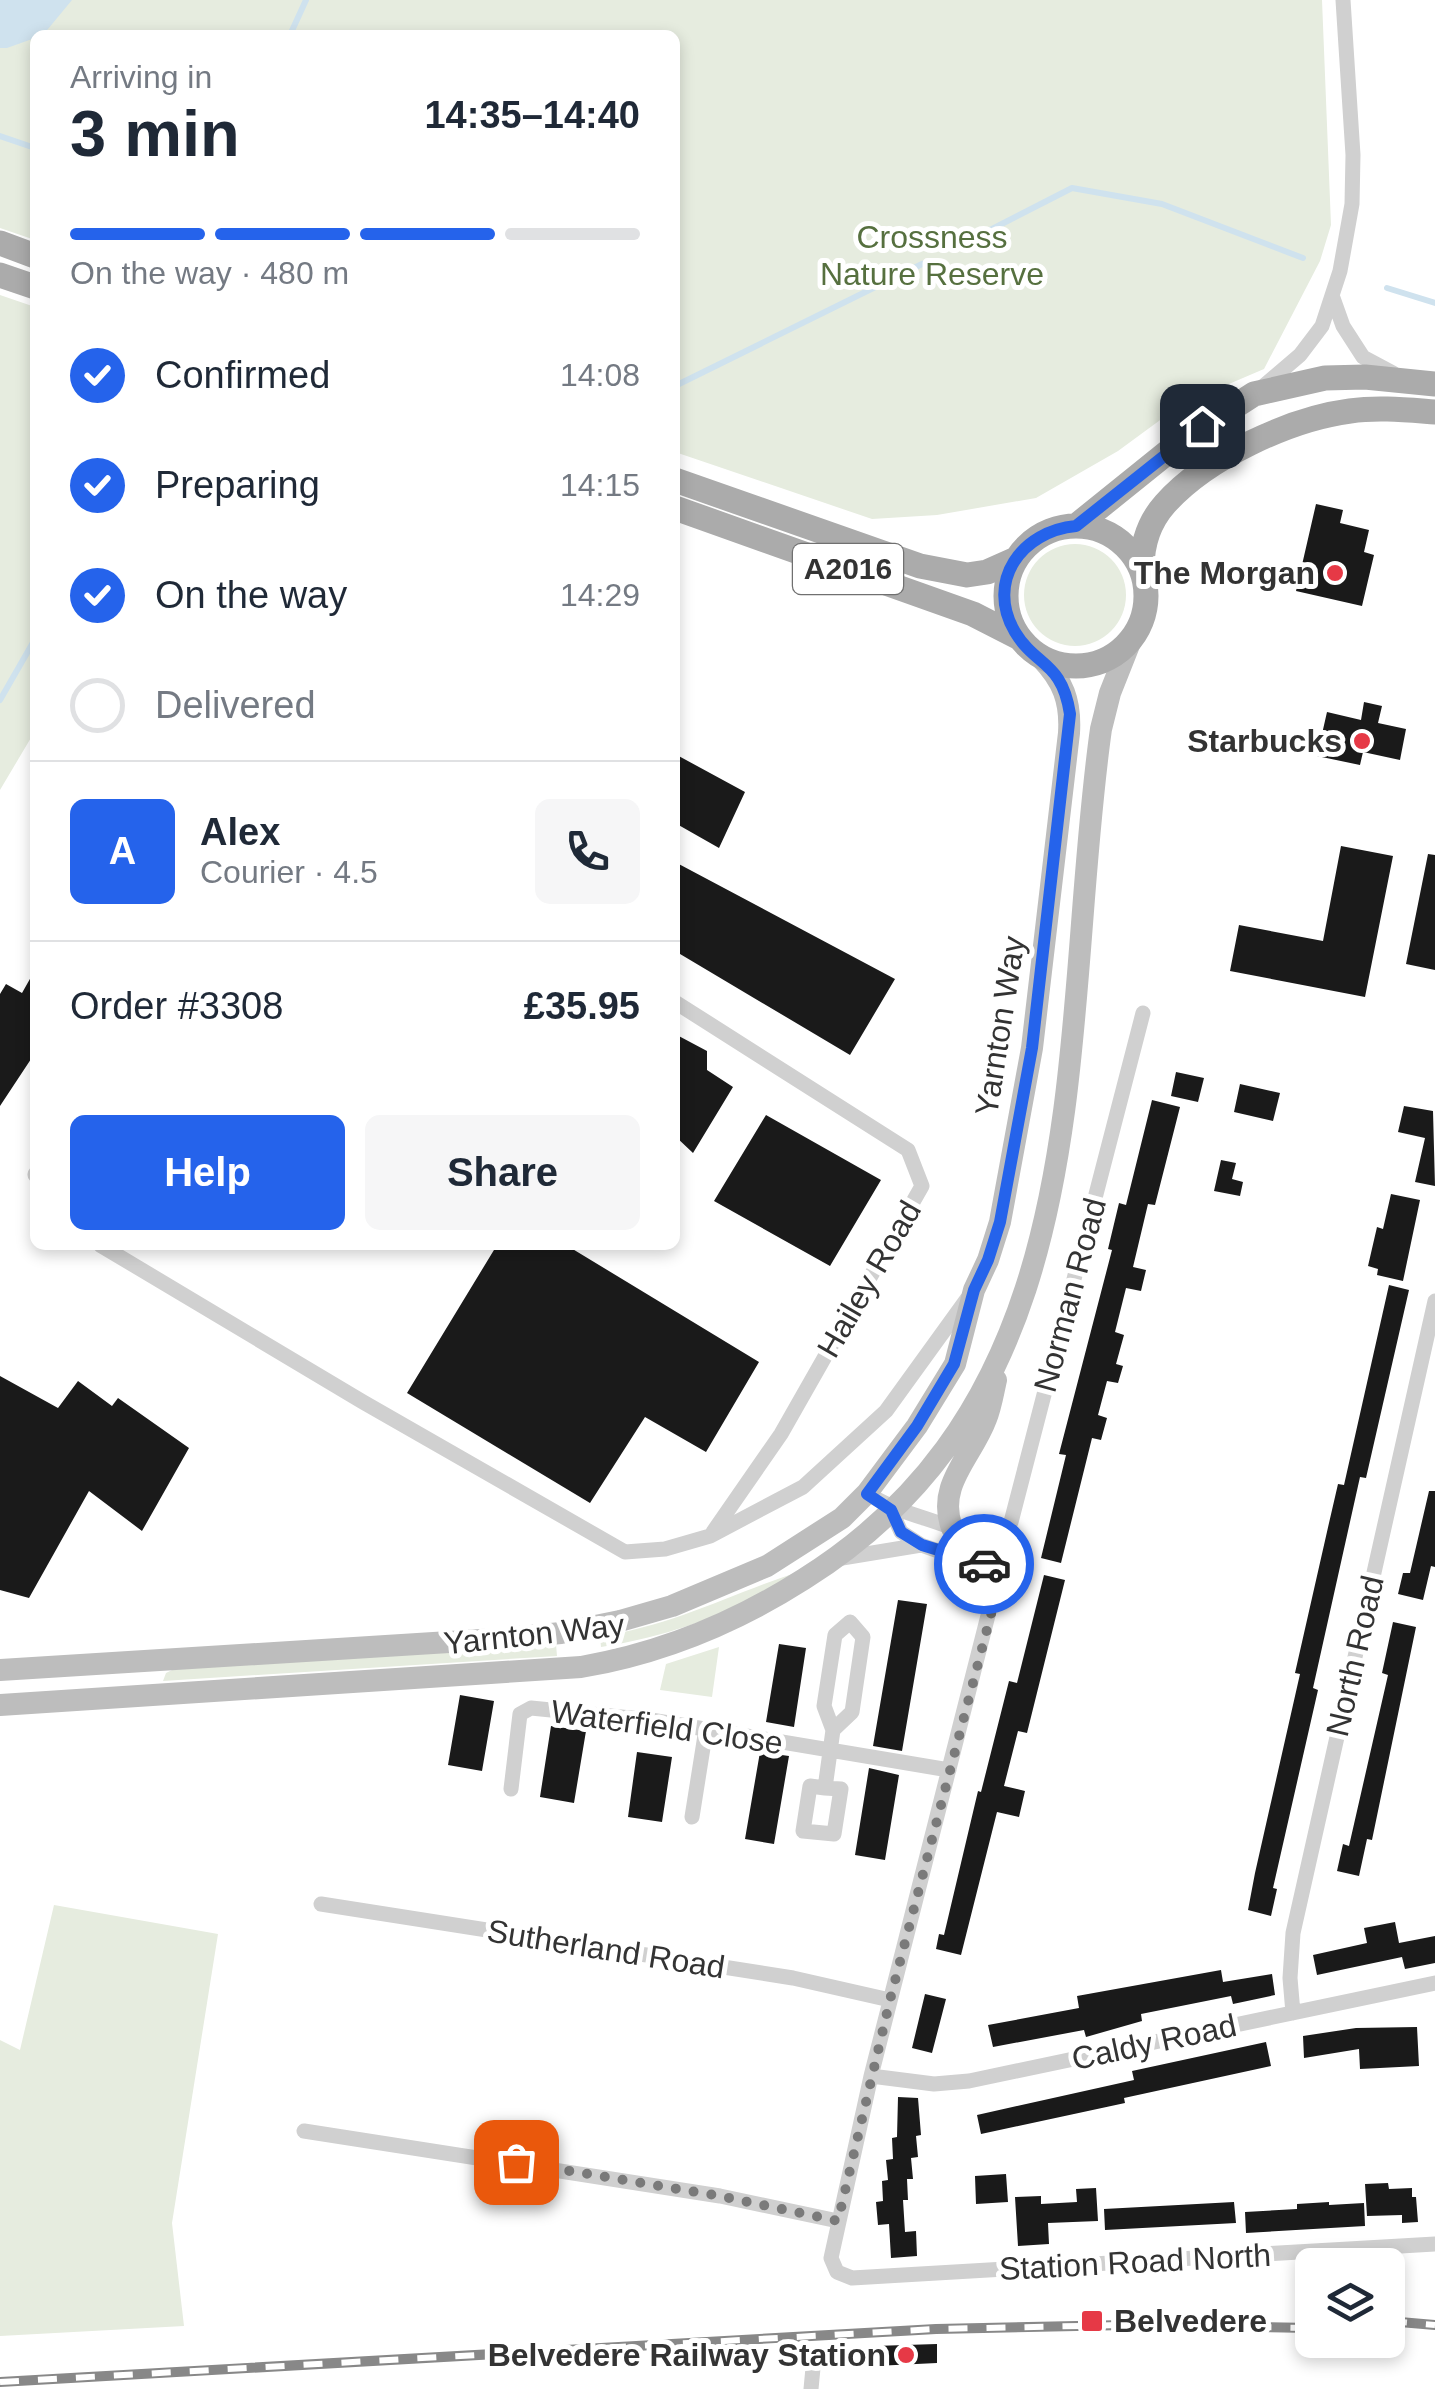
<!DOCTYPE html>
<html lang="en">
<head>
<meta charset="utf-8">
<style>
	:root { --surface:#fff; --page:#f6f6f7; --text:#1f2937; --muted:#747a83; --line:#e0e1e3; --accent:#2563eb }
	body { margin:0; font-family:Helvetica,sans-serif; background:var(--page); color:var(--text); height:100vh; display:flex; flex-direction:column; font-size:38px; white-space:nowrap }
	* { box-sizing:border-box; margin:0 }
	p { font-size:32px; color:var(--muted) }
	.icon { flex:none; width:55px; height:55px; fill:none; stroke:currentColor; stroke-width:2; stroke-linecap:round; stroke-linejoin:round }
	.map { position:relative; flex:1; overflow:hidden }
	.drawer { position:absolute; left:30px; top:30px; width:650px; height:1220px; display:flex; flex-direction:column; background:var(--surface); border-radius:15px; box-shadow:0 5px 15px #0003 }
	.drawer>* { flex:none }
	.controls { position:absolute; left:1295px; top:2248px; display:grid; gap:20px }
	.controls a { display:grid; place-items:center; width:110px; height:110px; border-radius:15px; background:var(--surface); box-shadow:0 5px 15px #0003; font-size:50px }
	.pin { position:absolute; display:grid; place-items:center; width:85px; height:85px; color:#fff; margin:-42px; border-radius:20px; box-shadow:0 5px 15px #0006 }
	.courier { position:absolute; display:grid; place-items:center; width:100px; height:100px; margin:-50px; border:8px solid #2563eb; border-radius:50%; background:#fff; color:#222; box-shadow:0 2px 12px #0007 }
	.head em { font-style:normal; font-weight:700 }
	.head div { display:flex; flex-direction:column-reverse }
	.head { display:flex; align-items:center; justify-content:space-between; height:170px; padding:0 40px }
	h1 { font-size:65px; font-weight:700; line-height:75px }
	.bar { display:grid; grid-template-columns:repeat(4,1fr); gap:15px 10px; align-content:center; height:120px; padding:0 40px }
	.bar i { height:12px; border-radius:8px; background:var(--line) }
	.bar .selected { background:var(--accent) }
	.bar p { grid-column:span 4 }
	.line { display:flex; align-items:center; gap:25px; padding:0 40px; border-top:2px solid var(--line) }
	.line div { flex:1 }
	.round { display:grid; place-items:center; flex:none; width:105px; height:105px; border-radius:15px; background:var(--page) }
	ol { padding:0 40px; list-style:none }
	li { display:flex; align-items:center; gap:30px; height:110px }
	li p { margin-inline-start:auto }
	li .icon { padding:10px; border-radius:50%; background:var(--accent); color:#fff; stroke-width:4 }
	li:last-child { color:var(--muted) }
	li i { width:55px; height:55px; border:5px solid var(--line); border-radius:50% }
	.cta { display:flex; gap:20px; margin-top:auto; padding:20px 40px }
	.cta a { flex:1; height:115px; border-radius:15px; background:var(--accent); color:#fff; font-size:40px; font-weight:700; line-height:115px; text-align:center }
	.cta a+a { background:var(--page); color:var(--text) }
	.map>svg:first-child { display:block }
	.green { fill:#e6ecdf }
	.water { fill:#cfe2ee }
	.lines { fill:none; stroke-linecap:round; stroke-linejoin:round }
	.stream { stroke:#cfe2ee; stroke-width:6 }
	.building { fill:#1a1a1a }
	.street { stroke:#d0d0d0; stroke-width:15 }
	.secondary { stroke:#bdbdbd; stroke-width:22 }
	.primary { stroke:#ababab; stroke-width:25 }
	.rail-casing { stroke:#888; stroke-width:10 }
	.rail { stroke:#fff; stroke-width:6; stroke-dasharray:19; stroke-linecap:butt }
	.done { stroke:#7a7a7a; stroke-width:10; stroke-dasharray:0 18 }
	.route { stroke:#2563eb; stroke-width:12 }
	.poi-dot { fill:#e63946; stroke:#fff; stroke-width:4 }
	.labels { text-anchor:middle; stroke-width:10; stroke-linejoin:round; paint-order:stroke }
	.shield { fill:#fff; stroke:#707070; stroke-width:2.5 }
	.shield-label { font-size:30px; font-weight:bold; fill:#333 }
	.park-label { font-size:32px; fill:#56703f; stroke:#fff }
	.poi-label { font-size:32px; font-weight:bold; fill:#333; stroke:#fff; text-anchor:end }
	.street-label { font-size:32px; fill:#333; stroke:#fff }
</style>
</head>
<body>
<div class="map">
<svg width="1435" height="2389" viewBox="0 0 1435 2389">
	<rect width="100%" height="100%" fill="#fff"/>
	<path class="green" d="M0,0h1322l9,225 -11,36 -56,108 -82,35 -64,47 -82,47 -99,17 -65,4 -197,-67v-417h-640v205l-35,-12z
		M0,295l35,12v424l-35,59z
		M1024 595a51 51 0 1 1 102 0a51 51 0 1 1-102 0Z
		M801,1571c-70,42 -119,62 -200,76l-1,-11c70,-9 133,-43 201,-65z
		M556,1644l1,12 -394,25 3,-8 10,-5z
		M719,1647l-7,50 -52,-7 6,-26z
		M54,1905l164,29 -46,289 12,103 -184,10v-296l20,10z"/>
	<path class="water" d="M0,0h72l-29,35h-8v3l-28,10h-7z"/>
	<g class="lines">
		<path class="stream" d="M290,35l16,-35
			M0,136l35,12
			M953,249l119,-61 90,16 141,54
			M1387,288l48,15
			M675,386l247,-122
			M0,700l35,-61"/>
	</g>
	<path class="building" d="M1316,504l27,6 -3,13 29,7 -5,22 10,3 -12,51 -66,-15z
		M1364,702l18,4 -4,17 28,6 -6,31 -37,-8 -3,13 -43,-9 10,-44 34,8z
		M675,754l70,38 -26,56 -44,-25z
		M1341,846l52,10 -28,141 -135,-26 9,-46 84,16z
		M1428,854l7,1v115l-29,-6z
		M675,862l220,117 -45,76 -175,-104z
		M35,970v83l-35,53v-112l6,-10 16,9z
		M675,1034l32,17v19l26,17 -40,66 -18,-17z
		M1176,1072l28,6 -6,24 -27,-6z
		M1240,1084l40,9 -7,28 -39,-9z
		M1152,1100l28,7 -25,98 -7,-1 -15,63 13,3 -5,21 -15,-3 -11,44 9,3 -8,29 7,2 -5,17 -11,-2 -9,34 9,3 -6,22 -9,-2 -31,125 -20,-5 25,-103 -7,-1 53,-204 -4,-1 11,-46 7,2z
		M1404,1106l29,5 2,75 -20,-4 10,-44 -27,-6z
		M766,1115l115,65 -51,86 -116,-65z
		M1221,1160l15,3 -4,16 11,3 -3,14 -26,-5z
		M1391,1194l29,6 -17,81 -26,-6 1,-6 -10,-3 9,-39 6,2z
		M497,1245h69l193,117 -53,90 -61,-35 -55,86 -183,-110z
		M1389,1285l20,5 -43,188 -6,-1 -47,211 5,2 -45,198 4,1 -6,27 -23,-6 7,-37 45,-199 -5,-1 34,-150 9,-39 6,1z
		M0,1376l58,32 20,-27 34,25 6,-8 71,50 -47,83 -53,-40 -60,107 -29,-8z
		M1429,1491h6v76l-4,-1 -8,34 -25,-6 5,-21h7z
		M1044,1575l21,5 -38,153 -9,-2 -14,55 21,5 -6,26 -22,-5 -36,143 -25,-6 3,-15 5,1 34,-144 3,1 28,-111 8,2z
		M898,1600l29,4 -25,147 -29,-5z
		M1393,1622l23,5 -44,213 -5,-1 -8,37 -22,-5 6,-27 6,2 39,-171 -6,-2z
		M779,1644l27,4 -12,79 -28,-5z
		M460,1695l34,6 -12,70 -34,-6z
		M551,1726l35,5 -12,72 -34,-6z
		M637,1752l35,5 -10,65 -34,-5z
		M760,1752l29,4 -15,88 -29,-5z
		M869,1768l30,7 -14,85 -30,-5z
		M1395,1922l4,21 36,-7v27l-30,6 -3,-12 -85,18 -4,-20 54,-12 -3,-15z
		M1221,1970l2,12 49,-8 3,21 -42,9 -2,-8 -90,18 1,7 -56,16 -2,-7 -91,17 -5,-22 91,-17 -2,-12z
		M925,1994l21,5 -14,54 -20,-5z
		M1417,2027l2,39 -59,3 -1,-20 -55,9 -1,-22 53,-8z
		M1266,2042l5,24 -147,32 1,5 -144,31 -4,-19 157,-35 -2,-9z
		M898,2097l20,1 3,37 -5,1 2,21 -7,1 2,21h-6l1,21h-5l2,32 11,-1 1,25 -26,2 -2,-34 -11,1 -2,-23 7,-1 -1,-20 6,-1 -2,-20 7,-1 -1,-21 5,-1z
		M1006,2174l2,28 -32,2 -1,-28z
		M1388,2183l1,6 23,-1v9h4l2,25 -16,1v-8l-35,1 -2,-32z
		M1096,2188l2,33 -50,2 1,21 -31,2 -3,-49 26,-1v8l36,-2 -1,-13z
		M1234,2202l2,21 -131,7 -1,-21z
		M1329,2202v3l35,-2 1,23 -119,7 -1,-21 52,-3v-5z
		M937,2344v19l-62,3 -1,-20z"/>
	<g class="lines">
		<path class="street" d="M1333,298l10,28 20,31 30,16
			M1259,390l41,-35 22,-29 18,-55 12,-67 1,-49 -10,-155
			M675,1002l233,148 14,36 -141,248 -68,98
			M35,1174v1
			M100,1245l263,157 262,150 40,-3 45,-13 93,-49 83,-76 81,-112
			M867,1493c38,26 87,27 124,56l6,31 -126,496 -40,182 6,14 15,6 583,-34
			M891,1510l10,22 20,13
			M836,1559l85,-14 60,21 11,-5 19,-39 132,-509
			M825,1788l-15,-2 -7,45 31,3 7,-45 -16,-1 8,-58 19,-18 11,-75 -13,-15 -15,13 -11,71 9,24
			M511,1789l9,-75 11,-6 120,12 298,50
			M692,1817l14,-88
			M321,1904l472,74 97,22
			M1293,2013l-3,-35 3,-45 142,-632
			M871,2076l63,8 35,-3 466,-98
			M304,2131l416,65 118,25
			M811,2389l2,-21"/>
		<path class="secondary" d="M952,1528c-16,-43 20,-71 34,-109 5,-12 7,-26 10,-39
			M0,1670l497,-31 64,-6 59,-12 52,-15 95,-40 75,-48 25,-25 50,-67 38,-62 19,-74 14,-30 12,-38 32,-174 37,-315c2,-32 -6,-52 -28,-75
			M0,1705l581,-38c82,-14 154,-44 223,-88 302,-189 254,-546 297,-850l9,-36 21,-53"/>
		<path class="primary" d="M0,243l35,13
			M0,275l35,12
			M675,480l245,86 47,9 20,-3 27,-12
			M675,508l298,106 45,23
			M1006 596a70 70 0 1 1 140 0a70 70 0 1 1-140 0Z
			M1076,526l108,-87 70,-45 71,-16 40,-1 70,7
			M1142,568c0,-23 7,-46 23,-64 41,-46 124,-85 185,-93 28,-4 57,-1 85,1"/>
		<defs>
			<path id="rail" d="M1388,2321l47,4
				M0,2382l936,-53 189,-4 187,3"/>
		</defs>
		<use href="#rail" class="rail-casing"/>
		<use href="#rail" class="rail"/>
	</g>
	<g class="lines">
		<path class="done" d="M516,2162l204,34 118,25 52,-221 106,-405v-25l-4,-9 -8,3"/>
		<path class="route" d="M984,1564l-62,-19 -21,-13 -10,-22 -24,-16 50,-68 37,-62 20,-74 14,-30 12,-38 32,-174 38,-334c-8,-53 -34,-47 -55,-82 -30,-51 7,-101 61,-106l126,-100"/>
	</g>
	<g class="poi-dot">
		<circle cx="1335" cy="573" r="10"/>
		<circle cx="1362" cy="741" r="10"/>
		<rect x="1080" y="2309" width="24" height="24" rx="5"/>
		<circle cx="906" cy="2355" r="10"/>
	</g>
	<g class="labels">
		<rect class="shield" x="793" y="544" width="110" height="50" rx="8"/>
		<g class="shield-label">
			<text x="848" y="579">A2016</text>
		</g>
		<g class="park-label">
			<text x="932" y="248">Crossness<tspan x="932" dy="37">Nature Reserve</tspan></text>
		</g>
		<g class="poi-label">
			<text x="1315" y="584">The Morgan</text>
			<text x="1342" y="752">Starbucks</text>
			<text x="1114" y="2332" text-anchor="start">Belvedere</text>
			<text x="886" y="2366">Belvedere Railway Station</text>
		</g>
		<g class="street-label">
			<text transform="translate(1000 1026) rotate(-81)" y="11">Yarnton Way</text>
			<text transform="translate(869 1279) rotate(-60)" y="11">Hailey Road</text>
			<text transform="translate(1070 1295) rotate(-75)" y="11">Norman Road</text>
			<text transform="translate(534 1634) rotate(-6)" y="11">Yarnton Way</text>
			<text transform="translate(1355 1656) rotate(-77)" y="11">North Road</text>
			<text transform="translate(667 1727) rotate(8)" y="11">Waterfield Close</text>
			<text transform="translate(606 1949) rotate(9)" y="11">Sutherland Road</text>
			<text transform="translate(1154 2042) rotate(-12)" y="11">Caldy Road</text>
			<text transform="translate(1135 2262) rotate(-3)" y="11">Station Road North</text>
		</g>
	</g>
</svg>
<div class="controls">
<a><svg class="icon" aria-label="layers" viewBox="0 0 24 24"><path d="M12 4l9 5-9 5-9-5zM3 14l9 5 9-5"/></svg></a>
</div>
<div class="pin" style="left:516px;top:2162px;background:#ea580c"><svg class="icon" aria-label="bag" viewBox="0 0 24 24"><path d="M5 8h14l-1 12H6zM9 8a3 3 0 0 1 6 0"/></svg></div>
<div class="pin" style="left:1202px;top:426px;background:#1f2937"><svg class="icon" aria-label="home" viewBox="0 0 24 24"><path d="M3 11l9-7 9 7M6 9v11h12V9"/></svg></div>
<div class="courier" style="left:984px;top:1564px"><svg class="icon" aria-label="car" viewBox="0 0 24 24"><path d="M5 17H2v-5l4-1 3-4h7l3 4 3 1v5h-3M9 17h6M6 11h13"/><circle cx="7" cy="17" r="2"/><circle cx="17" cy="17" r="2"/></svg></div>
<section class="drawer">
<div class="head"><div><h1>3 min</h1><p>Arriving in</p></div><em>14:35–14:40</em></div>
<div class="bar"><i class="selected"></i><i class="selected"></i><i class="selected"></i><i></i><p>On the way · 480 m</p></div>
<ol>
<li><svg class="icon" aria-label="check" viewBox="0 0 24 24"><path d="M5 12l5 5 9-10"/></svg>Confirmed<p>14:08</p></li>
<li><svg class="icon" aria-label="check" viewBox="0 0 24 24"><path d="M5 12l5 5 9-10"/></svg>Preparing<p>14:15</p></li>
<li><svg class="icon" aria-label="check" viewBox="0 0 24 24"><path d="M5 12l5 5 9-10"/></svg>On the way<p>14:29</p></li>
<li><i></i>Delivered</li>
</ol>
<div class="line" style="height:180px"><b class="round" style="background:var(--accent);color:#fff">A</b><div><b>Alex</b><p>Courier · 4.5</p></div><a class="round"><svg class="icon" aria-label="phone" viewBox="0 0 24 24"><path d="M5 4h4l2 5-3 2q2 4 5 5l2-3 5 2v4C11 20 4 13 5 4z"/></svg></a></div>
<div class="line" style="height:130px"><div>Order #3308</div><b>£35.95</b></div>
<div class="cta"><a>Help</a><a>Share</a></div>
</section>
</div>
</body>
</html>
